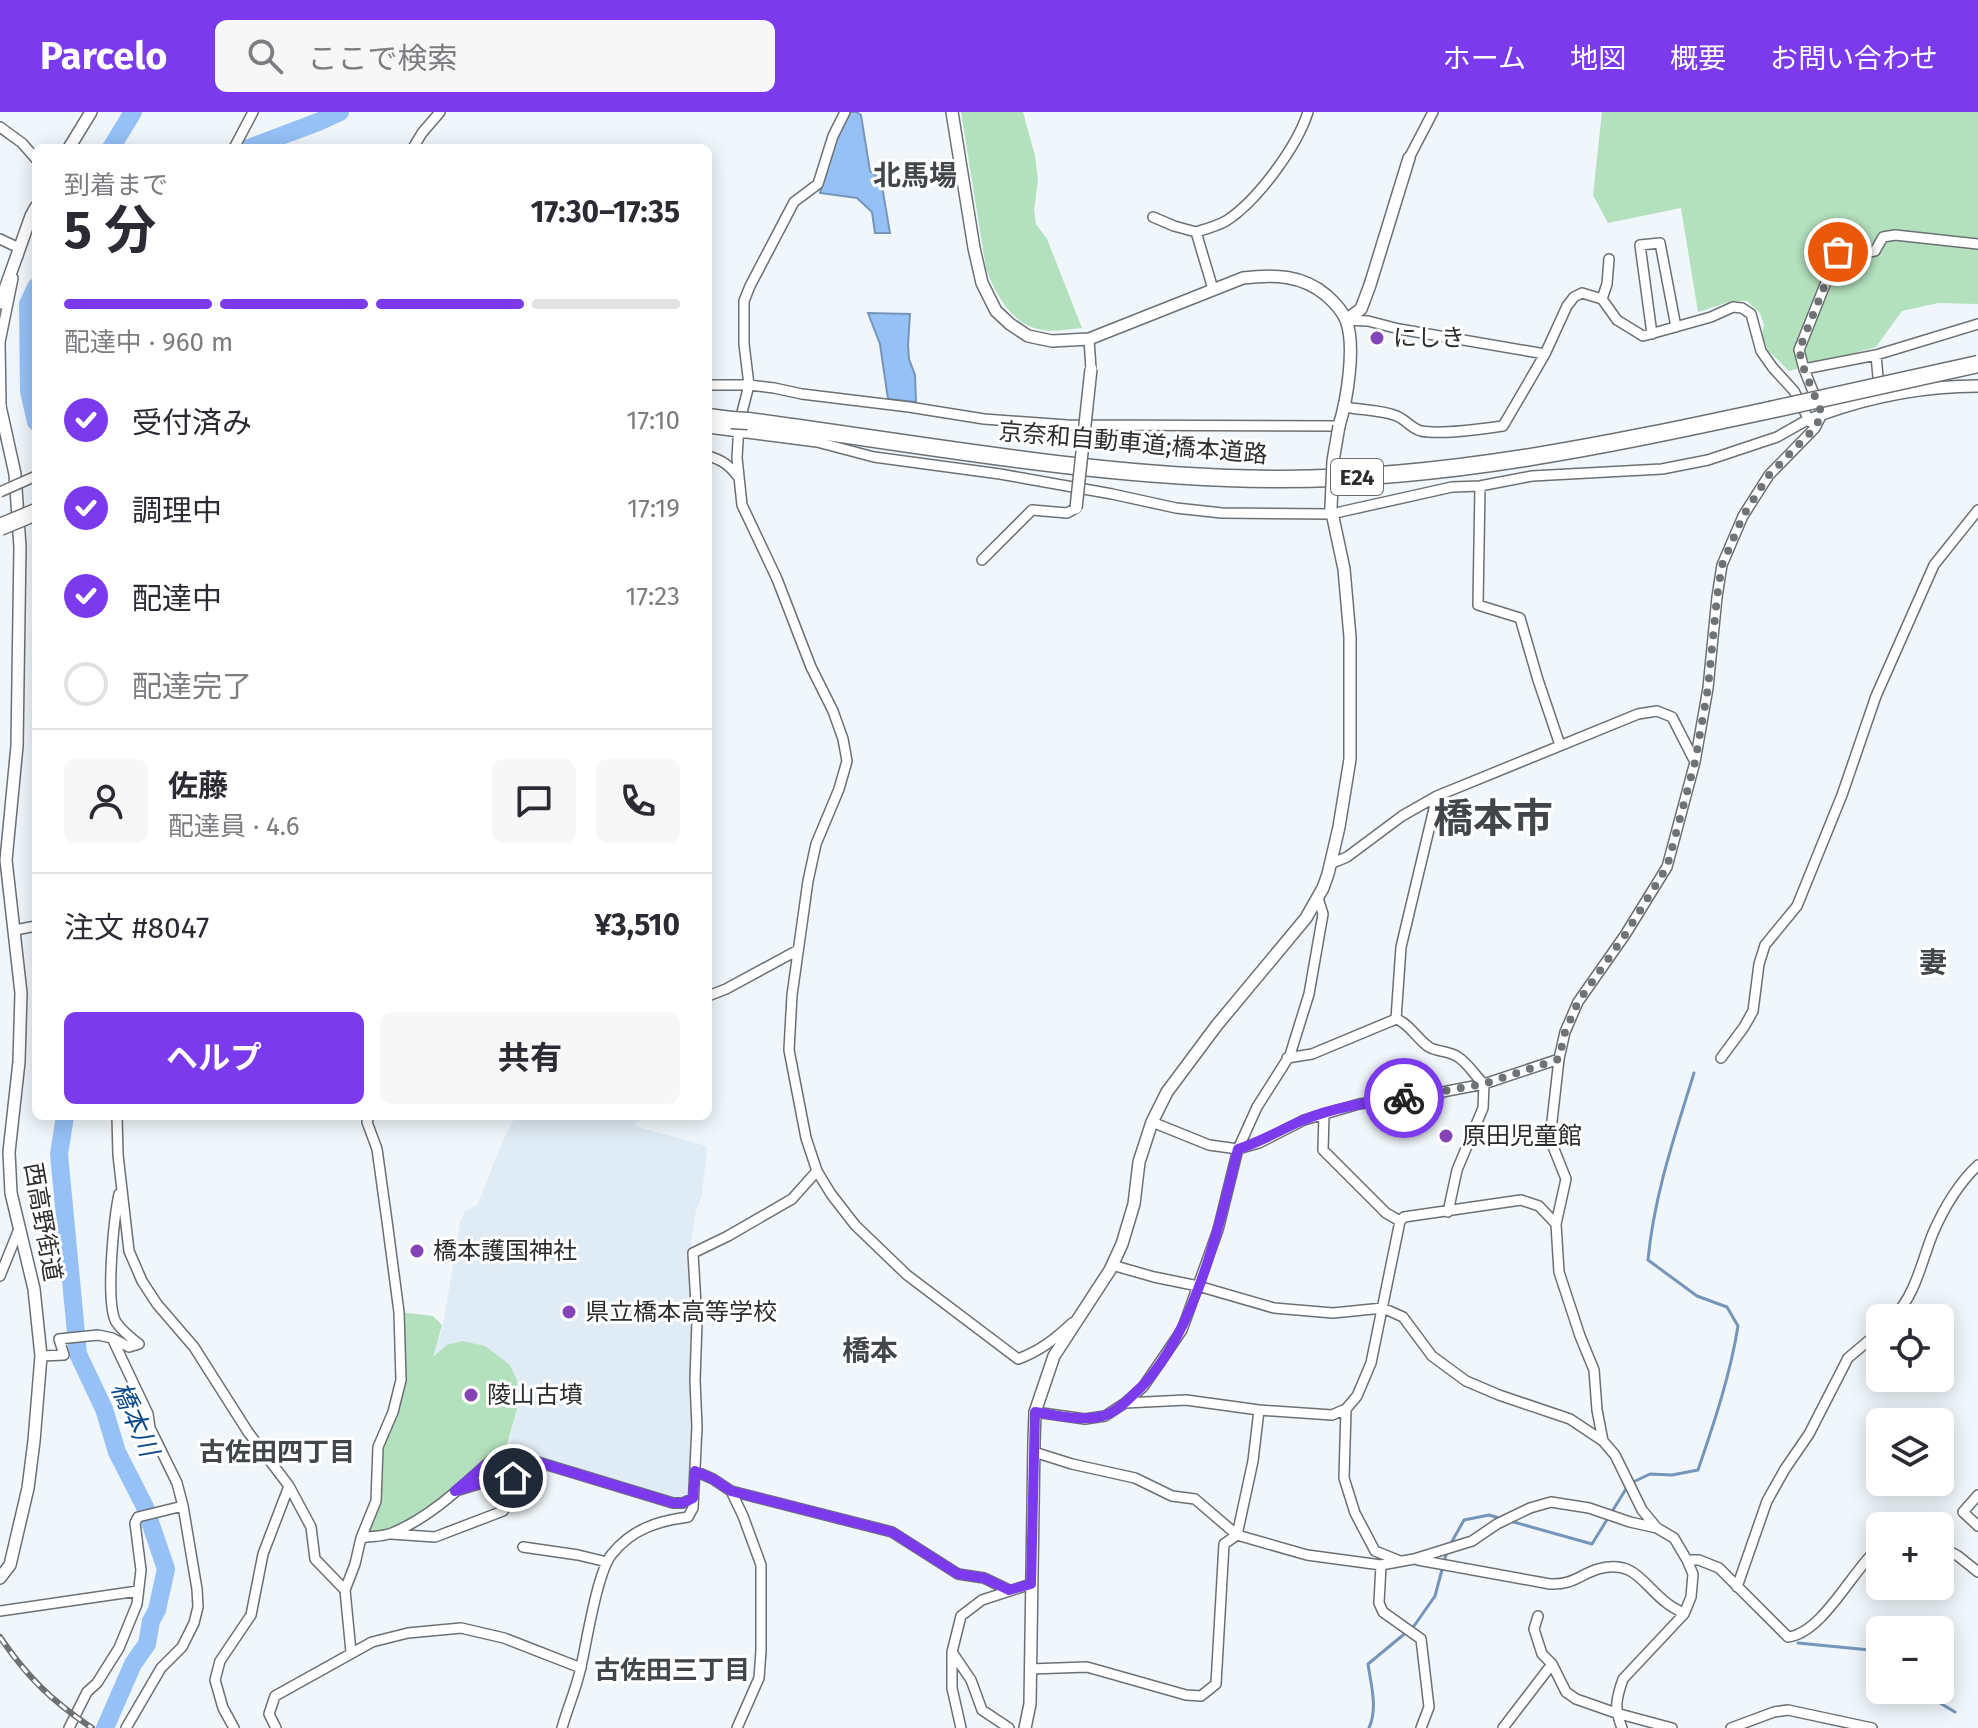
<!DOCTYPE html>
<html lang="ja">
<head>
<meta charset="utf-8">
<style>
	:root { --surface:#fff; --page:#f7f7f7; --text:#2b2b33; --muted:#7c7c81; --line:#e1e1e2; --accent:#7c3aed }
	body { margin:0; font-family:"Fira Sans","Noto Sans JP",sans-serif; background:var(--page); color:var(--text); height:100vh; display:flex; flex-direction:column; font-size:30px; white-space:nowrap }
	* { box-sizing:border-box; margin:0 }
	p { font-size:26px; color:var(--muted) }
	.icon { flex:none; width:44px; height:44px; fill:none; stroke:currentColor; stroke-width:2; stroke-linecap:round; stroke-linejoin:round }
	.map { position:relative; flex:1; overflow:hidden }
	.panel { position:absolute; left:32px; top:32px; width:680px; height:976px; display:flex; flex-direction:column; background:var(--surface); border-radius:12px; box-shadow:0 4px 20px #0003 }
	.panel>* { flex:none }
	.controls { position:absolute; left:1866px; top:1192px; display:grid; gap:16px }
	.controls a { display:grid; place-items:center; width:88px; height:88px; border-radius:12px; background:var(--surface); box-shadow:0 4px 20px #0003; font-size:40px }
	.pin { position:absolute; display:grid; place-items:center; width:68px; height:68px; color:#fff; margin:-34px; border:4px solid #fff; border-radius:50%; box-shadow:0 2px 8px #0007 }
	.courier { position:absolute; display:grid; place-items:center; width:80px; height:80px; margin:-40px; border:6px solid #7c3aed; border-radius:50%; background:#fff; color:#222; box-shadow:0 2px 10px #0007 }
	.head em { font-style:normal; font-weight:700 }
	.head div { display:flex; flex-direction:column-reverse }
	.head { display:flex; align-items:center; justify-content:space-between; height:136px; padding:0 32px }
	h1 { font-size:52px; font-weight:700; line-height:60px }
	.bar { display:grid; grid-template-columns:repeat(4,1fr); gap:12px 8px; align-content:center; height:96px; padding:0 32px }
	.bar i { height:10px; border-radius:6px; background:var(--line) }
	.bar .active { background:var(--accent) }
	.bar p { grid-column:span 4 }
	.line { display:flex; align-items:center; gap:20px; padding:0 32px; border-top:2px solid var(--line) }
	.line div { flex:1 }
	.round { display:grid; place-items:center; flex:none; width:84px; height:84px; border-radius:12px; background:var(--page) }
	ol { padding:0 32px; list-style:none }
	li { display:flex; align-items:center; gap:24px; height:88px }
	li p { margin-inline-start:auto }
	li .icon { padding:8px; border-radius:50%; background:var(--accent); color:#fff; stroke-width:4 }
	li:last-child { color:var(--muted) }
	li i { width:44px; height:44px; border:4px solid var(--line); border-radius:50% }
	.button { display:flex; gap:16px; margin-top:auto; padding:16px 32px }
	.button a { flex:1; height:92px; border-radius:12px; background:var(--accent); color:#fff; font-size:32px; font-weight:700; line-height:92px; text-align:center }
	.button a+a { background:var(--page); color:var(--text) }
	header { display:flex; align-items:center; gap:48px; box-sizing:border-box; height:112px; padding:0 40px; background:var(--accent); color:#fff }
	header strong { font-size:38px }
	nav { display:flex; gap:44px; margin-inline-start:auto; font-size:28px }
	.search { width:560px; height:72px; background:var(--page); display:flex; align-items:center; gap:20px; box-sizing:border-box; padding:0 28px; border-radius:12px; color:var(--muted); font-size:30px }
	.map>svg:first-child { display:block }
	.built { fill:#dfebf5 }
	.green { fill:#b3e0bd }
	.water { fill:#95c1f6; stroke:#7595ba; stroke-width:2 }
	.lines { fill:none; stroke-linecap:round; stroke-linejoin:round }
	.stream { stroke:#7595ba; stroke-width:3 }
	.river { stroke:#95c1f6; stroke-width:18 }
	.minor-casing { stroke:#6b7074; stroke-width:12 }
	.tertiary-casing { stroke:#6b7074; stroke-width:14 }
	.motorway-casing { stroke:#6b7074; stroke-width:19 }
	.minor { stroke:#fff; stroke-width:9 }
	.tertiary { stroke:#fff; stroke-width:11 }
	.motorway { stroke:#fff; stroke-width:16 }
	.rail-casing { stroke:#6c7072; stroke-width:6 }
	.rail { stroke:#fff; stroke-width:3; stroke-dasharray:9; stroke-linecap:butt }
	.minor-bridge-casing { stroke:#6b7074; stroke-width:12; stroke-linecap:butt }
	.tertiary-bridge-casing { stroke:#6b7074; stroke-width:14; stroke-linecap:butt }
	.motorway-bridge-casing { stroke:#6b7074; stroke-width:19; stroke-linecap:butt }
	.minor-bridge { stroke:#fff; stroke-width:9 }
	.tertiary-bridge { stroke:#fff; stroke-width:11 }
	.motorway-bridge { stroke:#fff; stroke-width:16 }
	.done { stroke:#707375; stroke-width:8; stroke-dasharray:0 14.4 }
	.route { stroke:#7c3aed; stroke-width:10 }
	.poi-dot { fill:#8543b8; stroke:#fff; stroke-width:3 }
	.labels { text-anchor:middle; stroke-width:6; stroke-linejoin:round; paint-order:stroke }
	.shield { fill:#fff; stroke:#6b6c6d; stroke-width:2 }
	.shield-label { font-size:22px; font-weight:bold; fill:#2b2d2e }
	.poi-label { font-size:24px; fill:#2b2d2e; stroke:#fff; text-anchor:start }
	.street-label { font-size:24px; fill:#2b2d2e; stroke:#fff }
	.water-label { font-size:26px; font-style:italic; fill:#0c4b89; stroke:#fff }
	.neighbourhood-label { font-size:26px; font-weight:bold; fill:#42464a; stroke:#fff }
	.quarter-label { font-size:28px; font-weight:bold; fill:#42464a; stroke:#fff }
	.town-label { font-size:40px; font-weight:bold; fill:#42464a; stroke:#fff }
</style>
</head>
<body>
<header>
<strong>Parcelo</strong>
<div class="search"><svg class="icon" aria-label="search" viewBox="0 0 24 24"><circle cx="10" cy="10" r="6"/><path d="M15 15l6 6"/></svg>ここで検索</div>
<nav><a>ホーム</a><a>地図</a><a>概要</a><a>お問い合わせ</a></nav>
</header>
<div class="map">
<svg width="1978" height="1616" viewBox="0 0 1978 1616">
	<rect width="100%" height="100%" fill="#f0f6fa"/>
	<path class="built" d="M516,1004h128l-10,10 69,19 4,3 -5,47 -6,15 -5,32 1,7 -5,5 5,44v143l-2,53 -9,7 -151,-45 -22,-10 9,-37 -85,-50 11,-34 17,-102 5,-12 13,-7 24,-62z"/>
	<path class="green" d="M961,0h62l12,44 3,24 -4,30 2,14 11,15 35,89c-14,1 -30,5 -44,1 -27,-6 -44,-37 -52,-61z
		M1602,0h376v192l-40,-1 -36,8 -26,36 -87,24 -21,-21 -6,-14 2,-11 -4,-12 -13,-12h-15l-34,11 -17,-104 -73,15 -15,-28z
		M399,1200l34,4 9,9 -9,32 14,-12 15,-4 23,5 24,18 8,16v29l-12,43 -40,30 -75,52 -29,4 15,-37 2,-54 22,-67z"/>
	<path class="water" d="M848,0h8l5,3 9,56 9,7 3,8 8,47h-15l-3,-21 -15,-14 -37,-5 14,-49z
		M868,201l42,1 -2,31 1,14 6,16 1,27 -28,-3 -8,-55z"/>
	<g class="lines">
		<path class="stream" d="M1510,1409l82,23 37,-60 21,-10 22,1 26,-5c16,-47 32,-94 40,-144l-11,-19 -30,-11 -49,-36c6,-65 27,-125 46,-187
			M1450,1433l14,-25 25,-5 10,3
			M1798,1531l82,8
			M1927,1578l8,10 20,12
			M1369,1616c9,-20 2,-43 -1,-64l46,-38 21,-30 12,-45"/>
		<path class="river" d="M111,36l22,-36
			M249,36l69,-26 22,-10
			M36,175l-8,17 1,87 7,31
			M65,1004l-6,38 19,200 26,55 13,43 28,55 21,62 -9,41 -6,11 -4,23 -14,20 -28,64"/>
		<defs>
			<path id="minor" d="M845,0l-12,24 -15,48 -24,18 -44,84 -6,15v43l5,41 -10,39 -2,34 5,47 35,74 34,88 22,44 10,28 4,22 -8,28 -23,55 -8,37 -16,114 -3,55 17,88 11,33 14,23 24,31 52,50 111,84c22,-8 37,-20 54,-36
				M0,15l22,16 14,16
				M234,36l19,-36
				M413,36l9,-15 18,-21
				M1409,46l24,-46
				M1153,105l21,9 22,6 17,57
				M1196,120c10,-3 21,-6 30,-11 31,-20 71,-74 82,-109
				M0,127l19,9 -1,8
				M1602,187l5,-15 2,-25
				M1346,208l22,1 31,8 146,25
				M1652,222l-12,-89 20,-2 16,84
				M1089,227l2,30
				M1876,243l3,33
				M1804,257l72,-14 102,-31
				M708,273h41l25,3 28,6 107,13 75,12 83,6 272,1
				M1,294l-1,-64 13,-64
				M1345,295c16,3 34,3 49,8 11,3 16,13 27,16 21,4 60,-2 82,-5l42,-72 22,-48 7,-9 8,-4 20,6 15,21 26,16 68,-19 22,-10 9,1 9,6 10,37 12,17 21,23 16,31
				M708,316l109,14 57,15 126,17 112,20 64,14 46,5 109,1 121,-27 28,-1 52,-10 130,-7 46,-9 69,-23 30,-17 15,-6
				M708,344c15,4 22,10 31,22
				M1480,374l-2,119 42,13 18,62 22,65
				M982,448l50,-50 35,3 9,-5
				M1330,752l17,-7 55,-41 35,-20 201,-82 19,-3 15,6 23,45
				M15,818l21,-4
				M708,884l18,-7 72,-39
				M1396,907l5,-72 36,-151
				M1396,907c13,4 21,20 33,28 8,5 21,4 29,10 11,7 16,18 26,27
				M1287,946l25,-4 84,-35
				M1721,946l23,-31 9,-16 6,-47 6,-19 32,-39 45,-111 34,-99 58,-131 44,-55
				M1324,1002l-1,36 63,63 14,8
				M117,1004l1,39 11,96 13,30 15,23 37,43 54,85 41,54 -26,68 -12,61 -31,46 -5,19 8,28 11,20
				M1152,1010l57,23 29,4 21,-6 45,-23 55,-16 73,-10 52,-10 75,-25
				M1448,1100l9,-42 26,-62 1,-24
				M1400,1109l4,-4 117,-17 18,6 17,18
				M1112,1153l42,12 44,9 76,22 59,5 50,-5 20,9 29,39 34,25 33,14 71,24 33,22 12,14 27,55 15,18
				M0,1164l19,-47
				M1893,1206c23,-24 28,-55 40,-85 10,-23 26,-50 45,-68
				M112,1226l17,9 10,-3c-8,-6 -17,-13 -23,-22 -11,-20 -2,-104 3,-128
				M41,1244l23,-1 -5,-16 39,-4 14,3 36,76 2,14 27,55 6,23 14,83 1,18 -4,16 -12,24 -21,21 -35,60
				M1125,1291l61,-3 73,10 73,5 14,-6 11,-13 14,-33 29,-142
				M1346,1297l-2,69 11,35 20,38 25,10
				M1035,1300l50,7 20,-3 20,-13 18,-16 39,-57 36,-100 20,-81 19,-42 33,-52 19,-61 14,-80 -5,-16
				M1603,1329l-6,-31 -3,-40 -14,-34 -21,-64 -3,-48 10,-45 -16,-40 9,-80 6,-27 13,-30 47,-67 42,-68 28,-105 13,-74 9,-91 5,-32 21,-49 26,-41 46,-47 7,-14 -18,-45 -5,-19 39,-98c13,-6 24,3 37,-1l8,-14 12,-2 83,9
				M1034,1340l38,12 63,14 37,18 23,3 42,36 70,20 74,10
				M695,1359l18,8 18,12 12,25 18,49v86l-2,27 -22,50
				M289,1374l22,41 4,32 30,31
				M731,1379l161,41 66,42 26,4 25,12
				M1978,1383l-15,17 15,14
				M391,1422l44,3 68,-26 17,-24 -7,-9 -18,1 -36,11
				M361,1426c10,-2 21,-1 31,-5 40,-16 73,-50 105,-78l8,-3 168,51h10l10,-5
				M1940,1434l18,10 20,16
				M523,1435l55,8 29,7
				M1418,1448l132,24c23,1 29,-9 48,-15 38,-10 44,16 70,35 5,4 11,6 16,10
				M1687,1448h12l20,8 69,69c35,-4 65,-68 92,-91
				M1737,1475l30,-86 18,-32 24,-35 39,-76 32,-27
				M0,1499l138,-20
				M1538,1504l-4,13 8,25 10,10 14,28 10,7 40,14 56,15
				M351,1540l-6,-62 10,-26 6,-26 15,-37 2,-54 15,-35 8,-32 -2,-68 -12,-91 -10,-72 -10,-27 2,-6
				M952,1540v36l9,40
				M1030,1557l57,-2 99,28 15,1 15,-12 8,-140 13,-9 16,-74 6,-51
				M69,1616l18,-36 10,-9 22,-35 18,-44 4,-34 -6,-47 3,-6 45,-11
				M276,1616l-7,-14 6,-18 97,-54 36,-9 53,-5 43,10 77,30
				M562,1616c6,-22 16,-43 20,-66 5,-23 16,-92 30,-108 20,-25 46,-33 76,-37l5,-9 4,-81 -2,-47 2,-58 -4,-69 35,-17 64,-37 25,-28
				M1009,1616l-27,-18 -11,-30 -19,-28 9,-36 21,-16 49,-16
				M1421,1616l8,-21 -8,-68 -38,-27 -4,-9 2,-38 33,-6 58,-18 25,-17 33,-16 21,-6 38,6 41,14 27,6 17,10 13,22 6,14 -2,23 -7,17 -61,65c-7,20 -9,29 -1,49
				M1503,1616l49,-64
				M1731,1616l43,-16 14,-2 84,18"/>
			<path id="tertiary" d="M952,0l22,136 8,35 14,28 14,13 18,12 24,5 37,-2 154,-61c31,-4 59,-3 83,17 8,7 16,15 20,25 10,26 1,80 -7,106
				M69,36l22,-36
				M0,191l31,-87 5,-9
				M1346,208l15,-11 9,-24 39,-127
				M0,294l15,68 5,73 -3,199 -11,114 15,133 -2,69 -10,90 2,41 23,96 7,67 -7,85 -6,47 -18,77 -10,13
				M1822,302c50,-18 102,-28 156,-28
				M1025,1616l5,-24 4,-262 1,-30 19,-56 56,-86 12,-26 12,-40 5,-42 13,-40 15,-30 50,-67 89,-107 17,-30 5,-14 11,-47 11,-68v-122l-6,-68 -13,-61"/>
			<path id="motorway" d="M708,305l23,3
				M748,309c175,23 350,57 527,58 168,1 332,-34 495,-69"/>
		</defs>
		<use href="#minor" class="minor-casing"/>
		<use href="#tertiary" class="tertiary-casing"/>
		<use href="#motorway" class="motorway-casing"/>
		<use href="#minor" class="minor"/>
		<use href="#tertiary" class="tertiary"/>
		<use href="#motorway" class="motorway"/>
		<defs>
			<path id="rail" d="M0,1525c27,40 52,64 92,91"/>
		</defs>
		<use href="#rail" class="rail-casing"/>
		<use href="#rail" class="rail"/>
		<defs>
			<path id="minor-bridge" d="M0,380l36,-16"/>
			<path id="tertiary-bridge" d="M1076,396l15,-139
				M1331,396l2,-47 6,-35"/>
			<path id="motorway-bridge" d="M1770,298l208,-46
				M731,308l17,1
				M0,415l36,-15"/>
		</defs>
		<use href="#minor-bridge" class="minor-bridge-casing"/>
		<use href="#tertiary-bridge" class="tertiary-bridge-casing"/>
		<use href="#motorway-bridge" class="motorway-bridge-casing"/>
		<use href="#minor-bridge" class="minor-bridge"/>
		<use href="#tertiary-bridge" class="tertiary-bridge"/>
		<use href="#motorway-bridge" class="motorway-bridge"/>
	</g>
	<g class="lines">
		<path class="done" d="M1404,986l80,-14 75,-25 6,-27 13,-30 47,-67 42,-68 28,-105 13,-74 9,-91 5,-32 21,-49 26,-41 46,-47 7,-14 -18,-45 -5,-19 39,-98"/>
		<path class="route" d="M513,1366l-18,1 -40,12 42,-36 8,-3 168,51h10l10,-5 2,-27 18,8 18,12 161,41 66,42 26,4 25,12 22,-6 4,-172c22,3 47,10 68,4 11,-3 22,-13 30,-21 61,-54 86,-169 105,-246 23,-7 42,-19 63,-28 32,-14 69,-19 103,-23"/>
	</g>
	<g class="poi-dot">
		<circle cx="1377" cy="226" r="8"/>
		<circle cx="1446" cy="1024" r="8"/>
		<circle cx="417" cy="1139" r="8"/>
		<circle cx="569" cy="1200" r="8"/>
		<circle cx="471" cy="1283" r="8"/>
	</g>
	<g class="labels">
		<rect class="shield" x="1331" y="347" width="52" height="36" rx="6"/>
		<g class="shield-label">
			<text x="1357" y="373">E24</text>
		</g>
		<g class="poi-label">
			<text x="1393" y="234">にしき</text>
			<text x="1462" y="1032">原田児童館</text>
			<text x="433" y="1147">橋本護国神社</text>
			<text x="585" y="1208">県立橋本高等学校</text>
			<text x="487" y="1291">陵山古墳</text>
		</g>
		<g class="street-label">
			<text transform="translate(1133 331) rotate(5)" y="8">京奈和自動車道;橋本道路</text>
			<text transform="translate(43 1110) rotate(80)" y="8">西高野街道</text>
		</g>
		<g class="water-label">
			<text transform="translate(135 1307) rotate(66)" y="9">橋本川</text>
		</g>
		<g class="neighbourhood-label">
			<text x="277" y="1349">古佐田四丁目</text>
			<text x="672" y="1567">古佐田三丁目</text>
		</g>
		<g class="quarter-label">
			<text x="915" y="73">北馬場</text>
			<text x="1933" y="860">妻</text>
			<text x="870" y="1248">橋本</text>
		</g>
		<g class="town-label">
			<text x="1493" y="720">橋本市</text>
		</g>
	</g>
</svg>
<div class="controls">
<a><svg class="icon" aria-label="locate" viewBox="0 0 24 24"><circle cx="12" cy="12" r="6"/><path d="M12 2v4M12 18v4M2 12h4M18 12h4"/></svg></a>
<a><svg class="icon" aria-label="layers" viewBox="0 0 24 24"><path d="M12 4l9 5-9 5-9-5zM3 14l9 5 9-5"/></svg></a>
<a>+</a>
<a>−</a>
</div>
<div class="pin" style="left:1838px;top:140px;background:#ea580c"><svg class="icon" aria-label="bag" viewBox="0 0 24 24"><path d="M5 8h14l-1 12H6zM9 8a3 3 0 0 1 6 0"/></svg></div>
<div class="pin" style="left:513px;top:1366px;background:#1f2937"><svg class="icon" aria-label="home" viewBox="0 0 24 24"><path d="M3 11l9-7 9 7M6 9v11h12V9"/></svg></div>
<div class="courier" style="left:1404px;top:986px"><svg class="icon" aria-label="bike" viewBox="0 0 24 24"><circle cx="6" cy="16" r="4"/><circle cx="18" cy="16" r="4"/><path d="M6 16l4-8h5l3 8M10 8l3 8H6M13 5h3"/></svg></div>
<section class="panel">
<div class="head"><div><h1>5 分</h1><p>到着まで</p></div><em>17:30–17:35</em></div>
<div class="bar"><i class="active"></i><i class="active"></i><i class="active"></i><i></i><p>配達中 · 960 m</p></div>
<ol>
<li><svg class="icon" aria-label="check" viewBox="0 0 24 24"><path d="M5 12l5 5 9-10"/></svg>受付済み<p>17:10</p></li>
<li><svg class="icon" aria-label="check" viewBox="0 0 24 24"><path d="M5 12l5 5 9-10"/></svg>調理中<p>17:19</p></li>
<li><svg class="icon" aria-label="check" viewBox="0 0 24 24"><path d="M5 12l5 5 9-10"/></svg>配達中<p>17:23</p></li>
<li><i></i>配達完了</li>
</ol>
<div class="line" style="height:144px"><a class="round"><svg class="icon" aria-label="person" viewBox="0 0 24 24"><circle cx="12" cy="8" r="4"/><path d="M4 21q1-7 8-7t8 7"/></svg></a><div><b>佐藤</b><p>配達員 · 4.6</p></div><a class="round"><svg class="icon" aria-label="chat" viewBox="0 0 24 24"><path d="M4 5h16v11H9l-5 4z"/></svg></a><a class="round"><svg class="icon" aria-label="phone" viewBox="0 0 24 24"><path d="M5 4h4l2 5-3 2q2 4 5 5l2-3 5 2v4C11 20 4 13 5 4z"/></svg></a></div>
<div class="line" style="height:104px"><div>注文 #8047</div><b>¥3,510</b></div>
<div class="button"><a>ヘルプ</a><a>共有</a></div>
</section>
</div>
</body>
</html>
